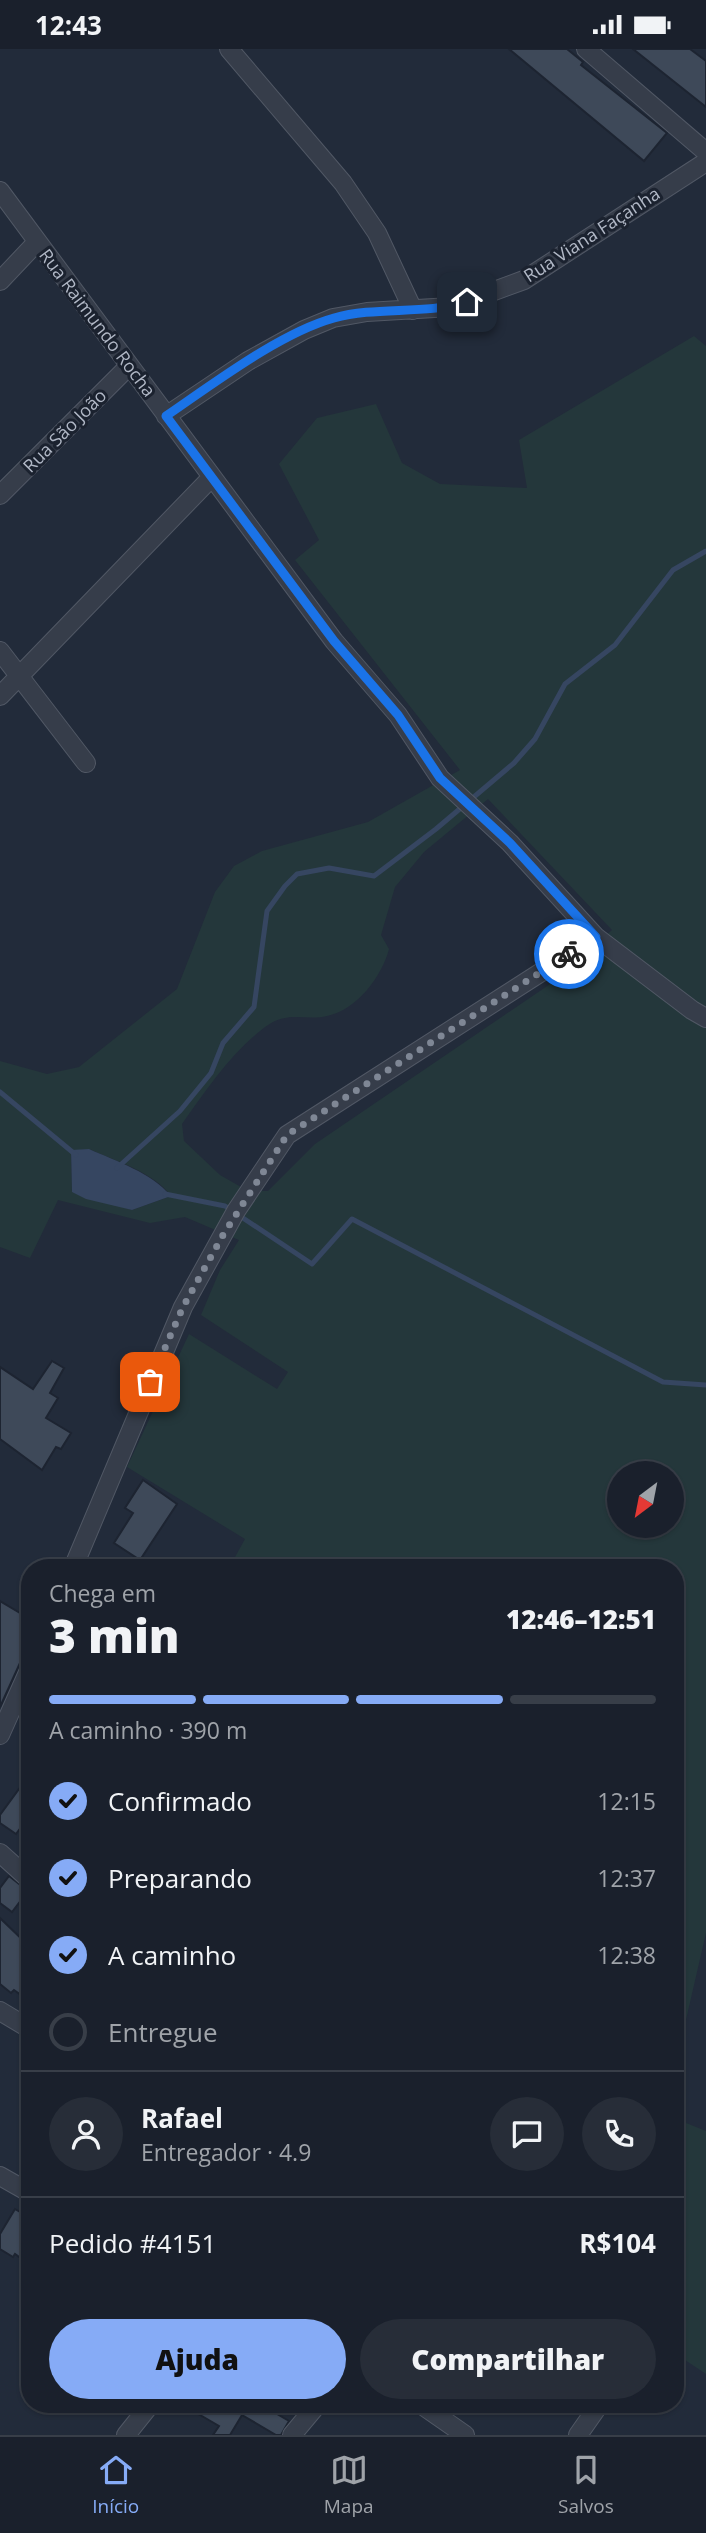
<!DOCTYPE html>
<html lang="pt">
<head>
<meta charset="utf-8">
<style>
	:root { --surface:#1a202c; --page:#272d38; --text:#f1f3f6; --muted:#9fa3a9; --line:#383e48; --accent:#86abf6 }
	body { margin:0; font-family:"Open Sans",sans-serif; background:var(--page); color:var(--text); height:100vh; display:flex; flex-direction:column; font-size:26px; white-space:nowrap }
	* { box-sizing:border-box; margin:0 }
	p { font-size:23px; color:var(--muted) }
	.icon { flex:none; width:38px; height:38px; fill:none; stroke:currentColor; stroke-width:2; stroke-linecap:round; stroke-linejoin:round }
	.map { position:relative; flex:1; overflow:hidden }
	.panel { position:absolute; left:21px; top:1510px; width:663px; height:854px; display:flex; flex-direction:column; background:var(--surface); border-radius:28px; box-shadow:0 2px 5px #0004,0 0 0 2px var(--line) }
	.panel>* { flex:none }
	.needle { width:46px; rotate:212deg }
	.tools { position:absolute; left:607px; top:1412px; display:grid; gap:14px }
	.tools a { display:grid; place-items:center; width:77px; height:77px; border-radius:50%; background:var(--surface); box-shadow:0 2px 5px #0004,0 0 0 2px var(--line); font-size:35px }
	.pin { position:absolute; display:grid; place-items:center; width:60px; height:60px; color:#fff; margin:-30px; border-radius:14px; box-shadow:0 4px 10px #0006 }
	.courier { position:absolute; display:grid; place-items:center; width:70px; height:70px; margin:-35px; border:5px solid #1a73e8; border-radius:50%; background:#fff; color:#222; box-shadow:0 2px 9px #0007 }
	.overview em { font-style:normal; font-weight:800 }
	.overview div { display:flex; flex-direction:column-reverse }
	.overview { display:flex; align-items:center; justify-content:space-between; height:119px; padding:0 28px }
	h1 { font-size:46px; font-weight:800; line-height:52px }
	.bar { display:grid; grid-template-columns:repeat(4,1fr); gap:10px 7px; align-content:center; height:84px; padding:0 28px }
	.bar i { height:9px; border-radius:5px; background:var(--line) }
	.bar .current { background:var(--accent) }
	.bar p { grid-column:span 4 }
	.line { display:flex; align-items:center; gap:18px; padding:0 28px; border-top:2px solid var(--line) }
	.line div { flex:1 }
	.round { display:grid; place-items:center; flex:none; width:74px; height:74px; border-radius:37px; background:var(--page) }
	ol { padding:0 28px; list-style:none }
	li { display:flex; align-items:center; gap:21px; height:77px }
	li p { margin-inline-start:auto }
	li .icon { padding:7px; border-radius:50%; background:var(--accent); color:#111; stroke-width:4 }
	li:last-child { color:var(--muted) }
	li i { width:38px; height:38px; border:4px solid var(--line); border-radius:50% }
	.primary-button { display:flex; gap:14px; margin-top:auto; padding:14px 28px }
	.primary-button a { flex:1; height:80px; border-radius:42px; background:var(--accent); color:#111; font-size:28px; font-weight:800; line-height:80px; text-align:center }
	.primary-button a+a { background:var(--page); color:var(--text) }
	.status { display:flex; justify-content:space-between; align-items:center; height:49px; padding:0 35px; background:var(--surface); direction:ltr }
	.status svg { height:19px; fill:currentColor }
	.tabs { display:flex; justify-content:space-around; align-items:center; height:98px; border-top:2px solid var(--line); background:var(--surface); font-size:19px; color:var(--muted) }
	.tabs a { display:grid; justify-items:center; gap:4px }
	.tabs .current { color:var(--accent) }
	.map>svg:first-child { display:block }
	.green { fill:#24373b; fill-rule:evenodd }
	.water { fill:#364661 }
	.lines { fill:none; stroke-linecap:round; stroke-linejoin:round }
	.stream { stroke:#364661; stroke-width:5 }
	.building { fill:#3e4959; stroke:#1d2431; stroke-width:2 }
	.street-casing { stroke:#515865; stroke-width:20 }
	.street { stroke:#363d4a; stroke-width:18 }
	.done { stroke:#7f8795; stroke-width:7; stroke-dasharray:0 12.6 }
	.route { stroke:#1a73e8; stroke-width:9 }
	.labels { text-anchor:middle; stroke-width:6; stroke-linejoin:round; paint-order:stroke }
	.street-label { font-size:18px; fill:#b1b8c6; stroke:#1b222f }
</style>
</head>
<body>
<div class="status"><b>12:43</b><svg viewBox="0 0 49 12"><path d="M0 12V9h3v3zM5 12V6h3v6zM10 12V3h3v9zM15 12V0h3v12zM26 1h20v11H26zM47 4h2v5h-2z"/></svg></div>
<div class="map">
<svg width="706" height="2386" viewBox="0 0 706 2386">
	<rect width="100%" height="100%" fill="#222b3a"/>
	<path class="green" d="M694,287l12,10v1587l-30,130v-495h-447l16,-29 -118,-72 62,-133 88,55 11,-17 -87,-57 19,-45 19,-30 -54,-23 -35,6 -92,-23 -28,58 -30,-11v-186l47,13 32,-7 98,-78 38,-97 19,-26 28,-15 106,-29 92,-52 -165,-210 24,-20 -40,-76 38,-46 59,-14 26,59 38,21 87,4 -8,-48zM488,750l124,131 -56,50 -241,164 -47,47h-20l-28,-16 -36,-34 -2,-17c24,-34 49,-71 83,-97 23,-17 40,-6 62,-11 30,-6 55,-40 62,-67l-8,-14 14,-48 29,-35zM89,1100c26,12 65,23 82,47l-39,14 -60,-18 -1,-41zM620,1424h52v53h-52z
		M676,2070l30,12v243l-30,-20z"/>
	<path class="water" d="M89,1100c29,13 61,23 82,47l-39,14 -46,-11 -14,-7 -1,-42z"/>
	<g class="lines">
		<path class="stream" d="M0,1043l76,63
			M117,1119l63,-57 31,-38 12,-30 31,-36 13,-96 18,-25 12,-12 32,-6 45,8 62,-47 78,-66 21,-24 30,-55 50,-39 58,-75 33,-19
			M165,1145l60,12 87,58 40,-45 311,163 43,3"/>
	</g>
	<path class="building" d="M509,0h58l16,13 -2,3 86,68 -23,28z
		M633,0h57l16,12v46z
		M52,1312l12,7 -14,25 8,5 -12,20 25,15 -10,16 -5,-2 -14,23 -42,-31v-72l33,22z
		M143,1431l34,24 -37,56 -26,-17 19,-30 -8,-5z
		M0,1552l30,18v38l-10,6 -20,44z
		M19,1740l11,8v18l-14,19 -16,-11v-8z
		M9,1827l19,15 -16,21 -12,-9v-15z
		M0,1869l30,29v36l-9,12 -7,-5 -3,3 -11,-9z
		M15,2160l15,9v47l-15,-11 -2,3 -13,-8v-15z
		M183,2356h93l-4,6 17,10 -8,14h-5l-34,-20 -12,20h-17l6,-9z"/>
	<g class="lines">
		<defs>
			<path id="street" d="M229,0l114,134 34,50 36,77
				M586,0l120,103
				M0,142l334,450 64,74 42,63 70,65 86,94
				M0,232l37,-39
				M166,367l82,-55 56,-31 29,-12 34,-6 84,-5 73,-27 182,-118
				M0,446l129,-129
				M0,602l86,112
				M0,647l211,-218
				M73,1519l110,-261 53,-96 51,-76 309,-198 96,73 14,8
				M0,1686l30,-67
				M0,1804l30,27
				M0,1962l30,18
				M0,2127l30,17
				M422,2356l43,30
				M126,2386l24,-30
				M292,2386l25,-30
				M578,2386l21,-30"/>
		</defs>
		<use href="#street" class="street-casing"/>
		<use href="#street" class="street"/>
	</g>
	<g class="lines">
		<path class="done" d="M150,1333l33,-75 40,-72 64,-100 282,-181"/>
		<path class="route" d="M467,253c-43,13 -90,4 -133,16 -54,15 -121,66 -168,98l168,225 64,74 42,63 70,65 86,94 -27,17"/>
	</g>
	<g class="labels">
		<g class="street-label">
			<text transform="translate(592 186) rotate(-33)" y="6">Rua Viana Façanha</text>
			<text transform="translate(97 274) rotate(53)" y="6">Rua Raimundo Rocha</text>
			<text transform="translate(65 382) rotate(-45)" y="6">Rua São João</text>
		</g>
	</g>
</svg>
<div class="tools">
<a><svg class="needle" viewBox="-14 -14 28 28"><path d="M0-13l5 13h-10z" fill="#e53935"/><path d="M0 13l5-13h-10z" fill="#9fa3a9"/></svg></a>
</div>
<div class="pin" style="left:150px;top:1333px;background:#ea580c"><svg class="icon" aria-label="bag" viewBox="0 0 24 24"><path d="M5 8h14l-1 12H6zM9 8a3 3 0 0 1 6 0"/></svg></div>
<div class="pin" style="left:467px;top:253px;background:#1f2937"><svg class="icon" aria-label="home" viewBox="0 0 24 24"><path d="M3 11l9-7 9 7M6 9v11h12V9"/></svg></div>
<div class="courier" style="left:569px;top:905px"><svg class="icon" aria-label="bike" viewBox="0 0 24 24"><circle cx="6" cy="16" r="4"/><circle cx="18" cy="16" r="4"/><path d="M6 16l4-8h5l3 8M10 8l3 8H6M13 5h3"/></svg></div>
<section class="panel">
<div class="overview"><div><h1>3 min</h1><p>Chega em</p></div><em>12:46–12:51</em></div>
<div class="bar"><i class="current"></i><i class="current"></i><i class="current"></i><i></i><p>A caminho · 390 m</p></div>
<ol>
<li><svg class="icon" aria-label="check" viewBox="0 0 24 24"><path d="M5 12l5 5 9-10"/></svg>Confirmado<p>12:15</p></li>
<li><svg class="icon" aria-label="check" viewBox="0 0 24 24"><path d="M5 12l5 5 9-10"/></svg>Preparando<p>12:37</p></li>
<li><svg class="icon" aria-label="check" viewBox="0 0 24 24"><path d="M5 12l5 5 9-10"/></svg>A caminho<p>12:38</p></li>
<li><i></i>Entregue</li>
</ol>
<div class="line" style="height:126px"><a class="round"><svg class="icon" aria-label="person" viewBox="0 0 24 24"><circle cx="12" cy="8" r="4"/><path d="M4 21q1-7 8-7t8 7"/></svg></a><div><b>Rafael</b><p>Entregador · 4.9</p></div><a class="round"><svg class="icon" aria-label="chat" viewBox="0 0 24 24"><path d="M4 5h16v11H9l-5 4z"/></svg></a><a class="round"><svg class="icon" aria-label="phone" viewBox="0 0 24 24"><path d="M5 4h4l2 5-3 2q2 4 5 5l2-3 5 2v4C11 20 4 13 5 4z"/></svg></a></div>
<div class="line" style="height:91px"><div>Pedido #4151</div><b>R$104</b></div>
<div class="primary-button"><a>Ajuda</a><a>Compartilhar</a></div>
</section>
</div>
<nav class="tabs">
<a class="current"><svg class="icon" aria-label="home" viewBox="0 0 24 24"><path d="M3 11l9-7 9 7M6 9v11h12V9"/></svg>Início</a>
<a><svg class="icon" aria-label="map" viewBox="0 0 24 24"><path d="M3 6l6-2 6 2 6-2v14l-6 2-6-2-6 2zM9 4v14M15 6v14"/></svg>Mapa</a>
<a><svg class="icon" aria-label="saved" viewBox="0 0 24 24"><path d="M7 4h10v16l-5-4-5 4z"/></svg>Salvos</a>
</nav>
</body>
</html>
